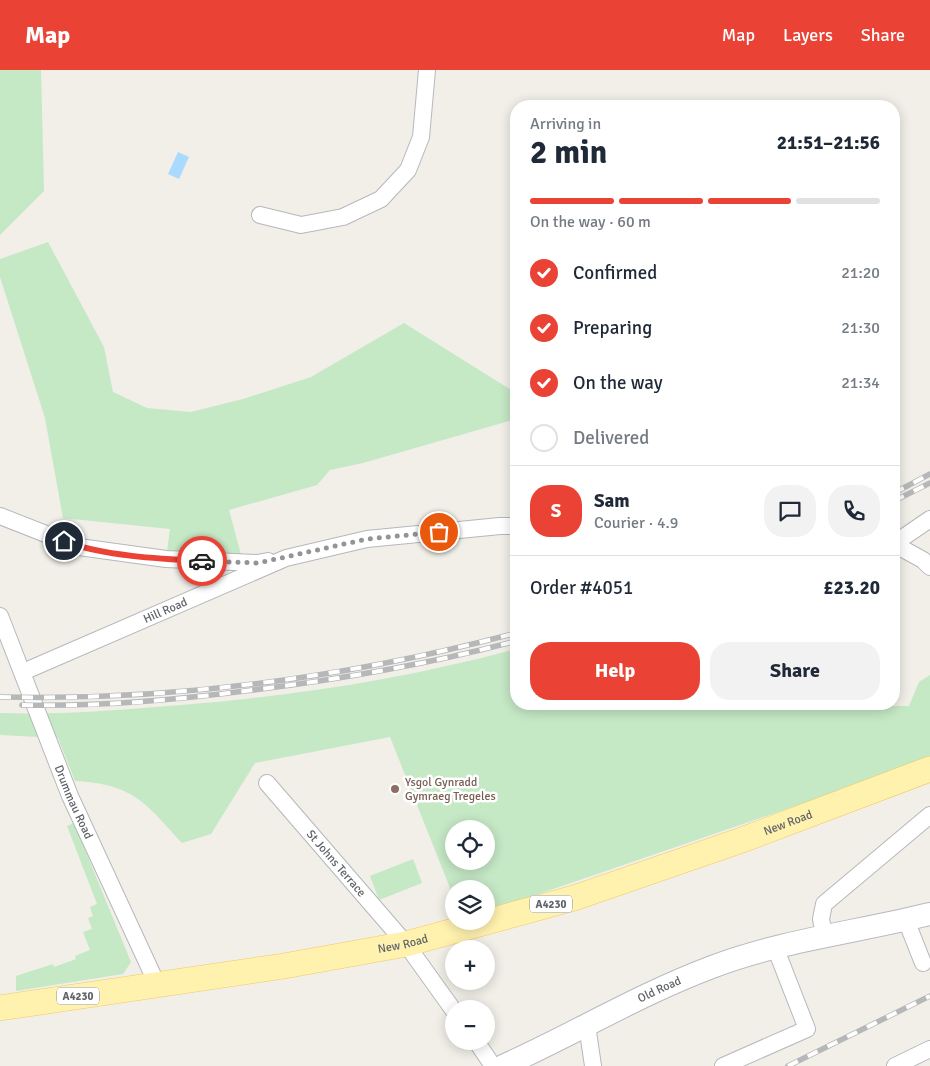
<!DOCTYPE html>
<html lang="en">
<head>
<meta charset="utf-8">
<style>
	:root { --surface:#fff; --page:#f2f2f3; --text:#1f2937; --muted:#747a83; --line:#e0e1e3; --accent:#ea4335 }
	body { margin:0; font-family:Signika,sans-serif; background:var(--page); color:var(--text); height:100vh; display:flex; flex-direction:column; font-size:19px; white-space:nowrap }
	* { box-sizing:border-box; margin:0 }
	p { font-size:16px; color:var(--muted) }
	.icon { flex:none; width:28px; height:28px; fill:none; stroke:currentColor; stroke-width:2; stroke-linecap:round; stroke-linejoin:round }
	.map { position:relative; flex:1; overflow:hidden }
	.drawer { position:absolute; left:510px; top:30px; width:390px; height:610px; display:flex; flex-direction:column; background:var(--surface); border-radius:20px; box-shadow:0 2px 12px #0003 }
	.drawer>* { flex:none }
	.controls { position:absolute; left:445px; top:750px; display:grid; gap:10px }
	.controls a { display:grid; place-items:center; width:50px; height:50px; border-radius:50%; background:var(--surface); box-shadow:0 2px 12px #0003; font-size:25px }
	.pin { position:absolute; display:grid; place-items:center; width:42px; height:42px; color:#fff; margin:-21px; border:2px solid #fff; border-radius:50%; box-shadow:0 1px 5px #0007 }
	.courier { position:absolute; display:grid; place-items:center; width:50px; height:50px; margin:-25px; border:4px solid #ea4335; border-radius:50%; background:#fff; color:#222; box-shadow:0 1px 6px #0007 }
	.head em { font-style:normal; font-weight:800 }
	.head div { display:flex; flex-direction:column-reverse }
	.head { display:flex; align-items:center; justify-content:space-between; height:85px; padding:0 20px }
	h1 { font-size:32px; font-weight:800; line-height:38px }
	.bar { display:grid; grid-template-columns:repeat(4,1fr); gap:8px 5px; align-content:center; height:60px; padding:0 20px }
	.bar i { height:6px; border-radius:4px; background:var(--line) }
	.bar .active { background:var(--accent) }
	.bar p { grid-column:span 4 }
	.line { display:flex; align-items:center; gap:12px; padding:0 20px; border-top:1px solid var(--line) }
	.line div { flex:1 }
	.round { display:grid; place-items:center; flex:none; width:52px; height:52px; border-radius:20px; background:var(--page) }
	ol { padding:0 20px; list-style:none }
	li { display:flex; align-items:center; gap:15px; height:55px }
	li p { margin-inline-start:auto }
	li .icon { padding:5px; border-radius:50%; background:var(--accent); color:#fff; stroke-width:4 }
	li:last-child { color:var(--muted) }
	li i { width:28px; height:28px; border:2px solid var(--line); border-radius:50% }
	.primary-button { display:flex; gap:10px; margin-top:auto; padding:10px 20px }
	.primary-button a { flex:1; height:58px; border-radius:20px; background:var(--accent); color:#fff; font-size:20px; font-weight:800; line-height:58px; text-align:center }
	.primary-button a+a { background:var(--page); color:var(--text) }
	header { display:flex; align-items:center; gap:30px; box-sizing:border-box; height:70px; padding:0 25px; background:var(--accent); color:#fff }
	header strong { font-size:24px }
	nav { display:flex; gap:28px; margin-inline-start:auto; font-size:18px }
	.map>svg:first-child { display:block }
	.green { fill:#c5e8c5; fill-rule:evenodd }
	.water { fill:#aadaff }
	.lines { fill:none; stroke-linecap:round; stroke-linejoin:round }
	.minor-casing { stroke:#b5b8bc; stroke-width:18 }
	.secondary-casing { stroke:#b6babf; stroke-width:24 }
	.primary-casing { stroke:#f2c960; stroke-width:26 }
	.minor { stroke:#fff; stroke-width:16 }
	.secondary { stroke:#fff; stroke-width:22 }
	.primary { stroke:#fff2af; stroke-width:25 }
	.rail-casing { stroke:#b6b7b8; stroke-width:5.5 }
	.rail { stroke:#fff; stroke-width:4; stroke-dasharray:11; stroke-linecap:butt }
	.done { stroke:#929495; stroke-width:5; stroke-dasharray:0 9 }
	.route { stroke:#ea4335; stroke-width:6 }
	.education-dot { fill:#8d6e63; stroke:#fff; stroke-width:2 }
	.labels { text-anchor:middle; stroke-width:5; stroke-linejoin:round; paint-order:stroke }
	.shield { fill:#fff; stroke:#8f9295; stroke-width:1 }
	.shield-label { font-size:11px; font-weight:bold; fill:#5f6368 }
	.street-label { font-size:12px; fill:#5f6368; stroke:#fff }
	.education-label { font-size:12px; fill:#785e54; stroke:#fff; text-anchor:start }
</style>
</head>
<body>
<header>
<strong>Map</strong>
<nav><a>Map</a><a>Layers</a><a>Share</a></nav>
</header>
<div class="map">
<svg width="930" height="996" viewBox="0 0 930 996">
	<rect width="100%" height="100%" fill="#f1efe8"/>
	<path class="green" d="M0,0h41l3,121 -44,44z
		M48,172l56,105 9,45 34,16 44,4 52,-13 68,-22 93,-54 112,70v26l-153,44 -33,7 -13,15 -88,25 14,52 -77,-3 4,-30 -107,-11 -18,-100 -45,-141v-18z
		M516,579v55l393,2 10,-24 11,-7v85l-444,152v-23h-32v9l-64,-161 -135,26 -44,71 -29,9c-37,-40 -48,-59 -107,-62l-17,-43 -58,-3v-22c60,2 121,-3 181,-8 114,-9 225,-26 335,-56zM454,759h32v32h-32z
		M74,753l57,139 -8,12 -107,17v-15l37,-12 1,3 22,-8 -1,-3 15,-6 -7,-18 9,-3 -4,-11 5,-2 -3,-9 7,-3 -30,-78z
		M413,789l9,24 -43,17 -9,-24z"/>
	<path class="water" d="M178,82l11,5 -10,22 -11,-5z"/>
	<g class="lines">
		<defs>
			<g id="minor">
				<path d="M260,145l41,10 42,-8 38,-18 27,-29 13,-33 6,-67"/>
				<path d="M0,446l79,31 87,12 91,4 11,-2"/>
				<path d="M895,473l35,-24"/>
				<path d="M894,474l29,16 7,7"/>
				<path id="s1" d="M0,546l70,180 87,188"/>
				<path id="s2" d="M23,602l263,-114 81,-19 133,-13h16"/>
				<path id="s3" d="M267,713l139,161 48,67"/>
				<path d="M906,850l17,43"/>
				<path d="M824,865l-3,-16 3,-15 106,-89"/>
				<path d="M587,955l6,41"/>
				<path d="M476,971l17,25"/>
				<path d="M723,996l84,-37 -32,-82"/>
				<path d="M895,996l35,-17"/>
			</g>
			<g id="secondary">
				<path id="s4" d="M503,996c71,-32 137,-72 209,-99 71,-27 146,-35 218,-53"/>
			</g>
			<g id="primary">
				<path id="s5" d="M0,938l284,-42 122,-22 168,-46 168,-58 188,-71"/>
			</g>
		</defs>
		<use href="#minor" class="minor-casing"/>
		<use href="#secondary" class="secondary-casing"/>
		<use href="#primary" class="primary-casing"/>
		<use href="#minor" class="minor"/>
		<use href="#secondary" class="secondary"/>
		<use href="#primary" class="primary"/>
		<defs>
			<path id="rail" d="M894,423l36,-19
				M894,431l36,-18
				M0,627c173,4 349,-20 516,-64
				M22,635c78,2 154,-5 231,-15 89,-11 176,-26 263,-49
				M788,996l142,-70"/>
		</defs>
		<use href="#rail" class="rail-casing"/>
		<use href="#rail" class="rail"/>
	</g>
	<g class="lines">
		<path class="done" d="M202,491l56,2 109,-24 72,-7"/>
		<path class="route" d="M64,471c38,15 97,18 138,20"/>
	</g>
	<circle class="education-dot" cx="395" cy="719" r="5"/>
	<g class="labels">
		<g class="shield">
			<rect x="530" y="825.5" width="42" height="17" rx="4"/>
			<rect x="57" y="917.5" width="42" height="17" rx="4"/>
		</g>
		<g class="shield-label">
			<text x="551" y="838">A4230</text>
			<text x="78" y="930">A4230</text>
		</g>
		<g class="street-label">
			<text dy="4" stroke="none"><textPath href="#s2" startOffset="155">Hill Road</textPath></text>
			<text dy="4" stroke="none"><textPath href="#s1" startOffset="200">Drummau Road</textPath></text>
			<text dy="4" stroke="none"><textPath href="#s5" startOffset="812">New Road</textPath></text>
			<text dy="4" stroke="none"><textPath href="#s3" startOffset="106">St Johns Terrace</textPath></text>
			<text dy="4" stroke="none"><textPath href="#s5" startOffset="408">New Road</textPath></text>
			<text dy="4" stroke="none"><textPath href="#s4" startOffset="174">Old Road</textPath></text>
		</g>
		<g class="education-label">
			<text x="405" y="716">Ysgol Gynradd<tspan x="405" dy="14">Gymraeg Tregeles</tspan></text>
		</g>
	</g>
</svg>
<div class="controls">
<a><svg class="icon" aria-label="locate" viewBox="0 0 24 24"><circle cx="12" cy="12" r="6"/><path d="M12 2v4M12 18v4M2 12h4M18 12h4"/></svg></a>
<a><svg class="icon" aria-label="layers" viewBox="0 0 24 24"><path d="M12 4l9 5-9 5-9-5zM3 14l9 5 9-5"/></svg></a>
<a>+</a>
<a>−</a>
</div>
<div class="pin" style="left:439px;top:462px;background:#ea580c"><svg class="icon" aria-label="bag" viewBox="0 0 24 24"><path d="M5 8h14l-1 12H6zM9 8a3 3 0 0 1 6 0"/></svg></div>
<div class="pin" style="left:64px;top:471px;background:#1f2937"><svg class="icon" aria-label="home" viewBox="0 0 24 24"><path d="M3 11l9-7 9 7M6 9v11h12V9"/></svg></div>
<div class="courier" style="left:202px;top:491px"><svg class="icon" aria-label="car" viewBox="0 0 24 24"><path d="M5 17H2v-5l4-1 3-4h7l3 4 3 1v5h-3M9 17h6M6 11h13"/><circle cx="7" cy="17" r="2"/><circle cx="17" cy="17" r="2"/></svg></div>
<section class="drawer">
<div class="head"><div><h1>2 min</h1><p>Arriving in</p></div><em>21:51–21:56</em></div>
<div class="bar"><i class="active"></i><i class="active"></i><i class="active"></i><i></i><p>On the way · 60 m</p></div>
<ol>
<li><svg class="icon" aria-label="check" viewBox="0 0 24 24"><path d="M5 12l5 5 9-10"/></svg>Confirmed<p>21:20</p></li>
<li><svg class="icon" aria-label="check" viewBox="0 0 24 24"><path d="M5 12l5 5 9-10"/></svg>Preparing<p>21:30</p></li>
<li><svg class="icon" aria-label="check" viewBox="0 0 24 24"><path d="M5 12l5 5 9-10"/></svg>On the way<p>21:34</p></li>
<li><i></i>Delivered</li>
</ol>
<div class="line" style="height:90px"><b class="round" style="background:var(--accent);color:#fff">S</b><div><b>Sam</b><p>Courier · 4.9</p></div><a class="round"><svg class="icon" aria-label="chat" viewBox="0 0 24 24"><path d="M4 5h16v11H9l-5 4z"/></svg></a><a class="round"><svg class="icon" aria-label="phone" viewBox="0 0 24 24"><path d="M5 4h4l2 5-3 2q2 4 5 5l2-3 5 2v4C11 20 4 13 5 4z"/></svg></a></div>
<div class="line" style="height:65px"><div>Order #4051</div><b>£23.20</b></div>
<div class="primary-button"><a>Help</a><a>Share</a></div>
</section>
</div>
</body>
</html>
